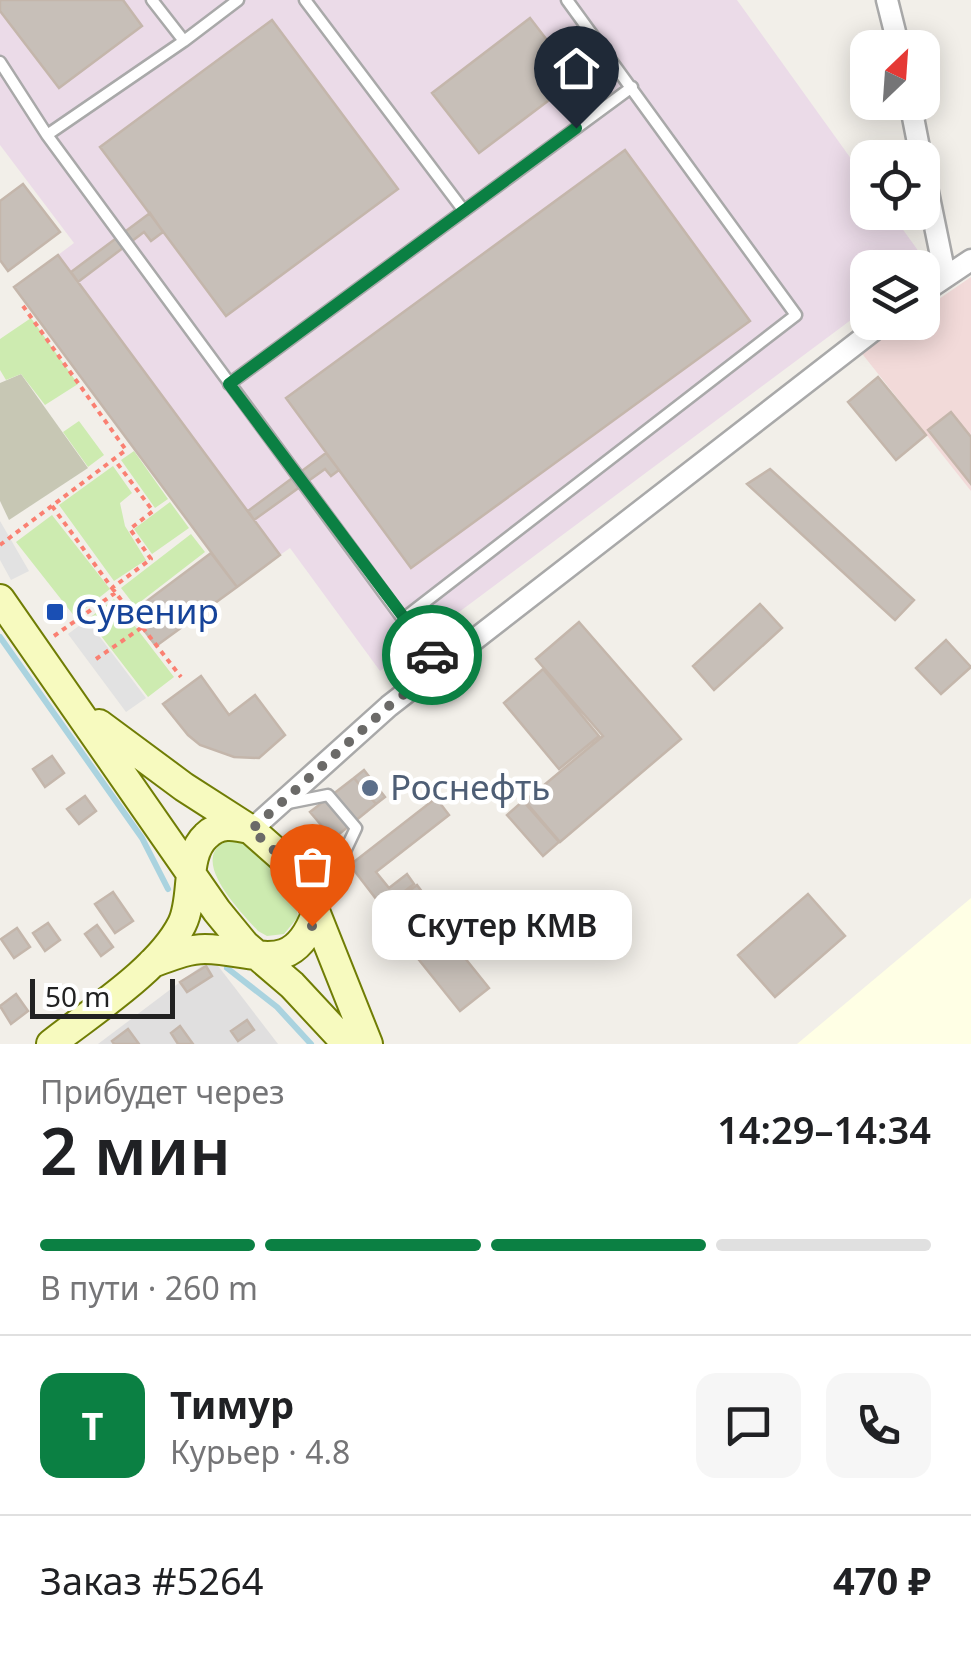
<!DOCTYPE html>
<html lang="ru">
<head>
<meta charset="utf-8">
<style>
	:root { --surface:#fff; --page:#f6f6f6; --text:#202124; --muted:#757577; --line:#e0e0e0; --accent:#0b8043 }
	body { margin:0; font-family:"Noto Sans",sans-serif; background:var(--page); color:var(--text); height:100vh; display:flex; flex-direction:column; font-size:38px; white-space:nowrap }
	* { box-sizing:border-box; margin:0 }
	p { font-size:32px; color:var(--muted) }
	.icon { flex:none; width:55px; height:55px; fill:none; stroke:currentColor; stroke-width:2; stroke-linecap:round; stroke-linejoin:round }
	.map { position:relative; height:1044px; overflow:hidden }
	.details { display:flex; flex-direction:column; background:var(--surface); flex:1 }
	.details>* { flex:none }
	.needle { width:65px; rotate:25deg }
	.fabs { position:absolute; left:850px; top:30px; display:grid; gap:20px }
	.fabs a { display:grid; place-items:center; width:90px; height:90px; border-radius:20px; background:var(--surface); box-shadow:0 5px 25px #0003; font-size:50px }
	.scale { position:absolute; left:30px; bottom:25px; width:145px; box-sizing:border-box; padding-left:10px; border:5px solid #222; border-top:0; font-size:28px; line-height:35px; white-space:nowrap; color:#222; -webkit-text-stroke:8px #fff; paint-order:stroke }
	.pin { position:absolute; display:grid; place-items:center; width:85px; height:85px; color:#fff; margin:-102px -42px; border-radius:50% 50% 50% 0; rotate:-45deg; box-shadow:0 0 10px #0007 }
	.pin .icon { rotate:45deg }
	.courier { position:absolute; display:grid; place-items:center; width:100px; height:100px; margin:-50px; border:8px solid #0b8043; border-radius:50%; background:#fff; color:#222; box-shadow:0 2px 12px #0007 }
	.bubble { position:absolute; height:70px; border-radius:20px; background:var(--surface); box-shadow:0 5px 25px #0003; font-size:32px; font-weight:600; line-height:70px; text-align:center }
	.head em { font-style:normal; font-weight:600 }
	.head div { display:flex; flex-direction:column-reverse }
	.head { display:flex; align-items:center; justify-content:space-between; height:170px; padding:0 40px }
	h1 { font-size:65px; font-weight:600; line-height:75px }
	.bar { display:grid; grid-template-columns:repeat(4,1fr); gap:15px 10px; align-content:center; height:120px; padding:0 40px }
	.bar i { height:12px; border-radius:8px; background:var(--line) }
	.bar .current { background:var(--accent) }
	.bar p { grid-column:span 4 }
	.line { display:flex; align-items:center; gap:25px; padding:0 40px; border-top:2px solid var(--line) }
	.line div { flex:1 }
	.round { display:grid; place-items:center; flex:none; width:105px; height:105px; border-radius:20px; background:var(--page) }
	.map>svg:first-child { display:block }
	.residential { fill:#e0dfdf }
	.commercial { fill:#f2dad9 }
	.industrial { fill:#ebdbe8 }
	.education { fill:#ffffe5 }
	.construction { fill:#c7c7b4 }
	.grass { fill:#cdebb0 }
	.parking { fill:#e2e2e2 }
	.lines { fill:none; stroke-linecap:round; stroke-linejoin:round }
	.stream { stroke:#aad3df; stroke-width:6 }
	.building { fill:#c7bfb8; stroke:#c4b6ab; stroke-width:2.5 }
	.lane-casing { stroke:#a9a9a9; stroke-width:15 }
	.street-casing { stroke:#a9a9a9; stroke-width:25 }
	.secondary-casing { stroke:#707d05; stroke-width:32 }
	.path { stroke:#fa8072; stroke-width:4; stroke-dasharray:5 5; stroke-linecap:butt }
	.lane { stroke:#fff; stroke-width:10 }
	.street { stroke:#fff; stroke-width:20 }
	.secondary { stroke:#f7fabf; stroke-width:28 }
	.done { stroke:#6b6a68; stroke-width:10; stroke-dasharray:0 18 }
	.route { stroke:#0b8043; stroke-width:12 }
	.transit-dot { fill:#1a4fb4; stroke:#fff; stroke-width:4 }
	.service-dot { fill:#5c6f8a; stroke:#fff; stroke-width:4 }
	.labels { text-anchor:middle; stroke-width:9; stroke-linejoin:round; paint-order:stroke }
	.transit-label { font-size:35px; fill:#164399; stroke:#fff; text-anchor:start }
	.service-label { font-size:35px; fill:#4e5e75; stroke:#fff; text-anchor:start }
</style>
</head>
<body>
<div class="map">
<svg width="971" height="1044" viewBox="0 0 971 1044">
	<rect width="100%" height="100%" fill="#f2efe9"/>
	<path class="residential" d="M212,958l66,86h-180z"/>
	<path class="commercial" d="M971,277v214l-111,-140 44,-28 18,-1 1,-12z"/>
	<path class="industrial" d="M0,0h737l130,181 1,31 23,1 36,50 -5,4 -54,1 -1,40 -487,363 -90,-123 -10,7 -77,-104 -44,32 -145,-195 60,-45 -74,-98z"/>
	<path class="education" d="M971,898v146h-174z"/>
	<path class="construction" d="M21,374l67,94 -79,52 -9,-19v-118z"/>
	<path class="grass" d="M31,318l47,66 -33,21 -24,-31 -15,6 -6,-10v-31z
		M79,421l25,34 -16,12 -25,-35z
		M134,451l34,48 -13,9 -34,-48z
		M113,466l19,27 -12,10 5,23 21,34 -32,21 -55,-76z
		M170,502l19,26 -37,26 -18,-25z
		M52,515l58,74 -35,28 -59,-75z
		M191,534l14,18 -70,54 -14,-18z
		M114,599l60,78 -26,20 -60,-78z
		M232,839c27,-1 65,53 66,78l-14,17 -17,2 -9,-5c-18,-20 -75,-77 -26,-92z"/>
	<path class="parking" d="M0,521l29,50 -18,9 -11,-20z
		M87,620l59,78 -20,14 -58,-78z"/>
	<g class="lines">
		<path class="stream" d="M0,637l142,201 26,51
			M227,968l50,39 34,37"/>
	</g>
	<path class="building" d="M0,0h123l19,26 -83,62 -59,-77z
		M530,18l47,61 -98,74 -47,-60z
		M272,20l126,169 -172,127 -126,-169z
		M625,150l125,171 -339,247 -125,-170z
		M23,184l37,48 -52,39 -8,-11v-59z
		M150,213l13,19 -12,9 -7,-9 -66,50 -7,-10z
		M58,255l222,300 -43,32 -223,-300z
		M878,377l48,58 -30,25 -48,-58z
		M951,412l20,25v47l-43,-54z
		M326,453l13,17 -8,6 -6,-7 -71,51 -6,-9z
		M770,469l144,131 -19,20 -148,-136z
		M211,553l26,34 -81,59 -25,-33z
		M760,604l22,24 -68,62 -21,-24z
		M579,622l102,117 -121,103 -35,-41 78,-65 -67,-77z
		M946,640l25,27 -30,27 -25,-26z
		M543,669l56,67 -40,33 -55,-66z
		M201,676l28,39 26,-20 30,40 -26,23 -25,-1 -34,-12 -12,-10 -25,-31z
		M52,756l12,17 -19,14 -12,-18z
		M364,770l21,27 -9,7 -22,-26z
		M354,778l22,26 -43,35 -23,-27z
		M85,796l11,15 -17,13 -12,-15z
		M436,798l13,17 -73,57 13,16 18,-14 7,10 -31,24 -33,-43z
		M523,801l36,41 -16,14 -36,-41z
		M417,885l23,31 -34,26 -24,-31z
		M113,892l20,29 -18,12 -20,-29z
		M808,894l37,42 -70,61 -37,-42z
		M48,923l12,17 -15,11 -12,-18z
		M97,925l16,22 -12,9 -16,-22z
		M17,928l13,19 -16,11 -13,-19z
		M444,932l45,56 -29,23 -45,-56z
		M206,966l6,10 -25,16 -7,-10z
		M16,994l12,17 -17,13 -11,-18z
		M247,1020l7,10 -16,11 -7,-10z
		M180,1026l13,18h-15l-7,-11z
		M128,1029l11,15h-25l-2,-3z"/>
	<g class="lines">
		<defs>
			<path id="lane" d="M152,0l32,41
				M238,0l-54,41 -137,94 356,484 393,-304 -229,-315
				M305,0l159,211
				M0,62l47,73
				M229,384l403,-297
				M403,619l37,47
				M288,803l40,-8 28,33 -36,76"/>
			<path id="street" d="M887,0l12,48
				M910,102l11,56
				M922,163l23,112
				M922,293l49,-33
				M251,830l138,-124 495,-384"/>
			<path id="secondary" d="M0,599l217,312 28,34 47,40 55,59
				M99,724l85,63 67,43 34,30 24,36 59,148
				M152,963c17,-6 35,-14 53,-14 52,1 87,29 111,-35
				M51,1044c40,-32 108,-74 131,-120 13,-26 2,-68 24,-88 13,-13 27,-11 43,-7"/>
		</defs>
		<use href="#lane" class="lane-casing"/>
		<use href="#street" class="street-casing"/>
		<use href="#secondary" class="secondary-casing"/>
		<path class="path" d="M52,506l60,82 39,-29 -21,-30 23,-18 -39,-52
			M0,545l126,-95 -103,-144
			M112,588l69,89
			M54,636l61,-43
			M96,659l45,-31"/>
		<use href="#lane" class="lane"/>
		<use href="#street" class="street"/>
		<use href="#secondary" class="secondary"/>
	</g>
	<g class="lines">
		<path class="done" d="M312,926l4,-12c-14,-36 -35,-60 -65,-84l138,-124 51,-40 -8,-11"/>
		<path class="route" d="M432,655l-203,-271 347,-256"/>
	</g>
	<rect class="transit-dot" x="45" y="602" width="20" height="20" rx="5"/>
	<circle class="service-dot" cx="370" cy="788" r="10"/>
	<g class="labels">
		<g class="transit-label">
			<text x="75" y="624">Сувенир</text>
		</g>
		<g class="service-label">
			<text x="390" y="800">Роснефть</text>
		</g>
	</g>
</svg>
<div class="fabs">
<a><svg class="needle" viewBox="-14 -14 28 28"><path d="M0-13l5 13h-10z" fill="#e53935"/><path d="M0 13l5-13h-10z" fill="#757577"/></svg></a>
<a><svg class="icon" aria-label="locate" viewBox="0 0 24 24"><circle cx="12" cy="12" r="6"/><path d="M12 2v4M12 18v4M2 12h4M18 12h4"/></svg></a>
<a><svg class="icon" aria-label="layers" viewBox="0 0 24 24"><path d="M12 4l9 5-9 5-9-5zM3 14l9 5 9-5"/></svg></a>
</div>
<div class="scale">50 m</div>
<div class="pin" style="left:312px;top:926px;background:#ea580c"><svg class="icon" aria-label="bag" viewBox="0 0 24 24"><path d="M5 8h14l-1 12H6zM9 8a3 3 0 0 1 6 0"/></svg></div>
<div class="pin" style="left:576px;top:128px;background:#1f2937"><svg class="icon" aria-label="home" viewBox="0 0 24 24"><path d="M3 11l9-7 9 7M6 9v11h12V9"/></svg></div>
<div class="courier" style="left:432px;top:655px"><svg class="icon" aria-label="car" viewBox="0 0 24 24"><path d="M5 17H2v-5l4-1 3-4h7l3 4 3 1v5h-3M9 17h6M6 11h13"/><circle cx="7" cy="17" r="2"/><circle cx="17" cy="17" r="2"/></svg></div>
<div class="bubble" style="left:372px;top:890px;width:260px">Скутер КМВ</div>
</div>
<section class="details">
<div class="head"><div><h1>2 мин</h1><p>Прибудет через</p></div><em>14:29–14:34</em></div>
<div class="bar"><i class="current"></i><i class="current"></i><i class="current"></i><i></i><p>В пути · 260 m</p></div>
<div class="line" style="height:180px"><b class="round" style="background:var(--accent);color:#fff">Т</b><div><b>Тимур</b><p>Курьер · 4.8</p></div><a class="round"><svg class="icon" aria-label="chat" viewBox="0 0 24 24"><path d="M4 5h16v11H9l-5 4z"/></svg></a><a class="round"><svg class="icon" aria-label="phone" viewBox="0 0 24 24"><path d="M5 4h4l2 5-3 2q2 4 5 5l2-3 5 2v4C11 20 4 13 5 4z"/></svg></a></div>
<div class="line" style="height:130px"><div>Заказ #5264</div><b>470 ₽</b></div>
</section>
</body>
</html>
